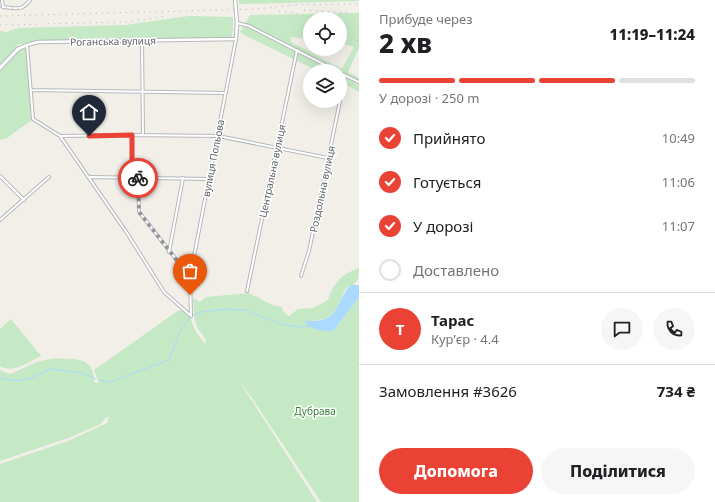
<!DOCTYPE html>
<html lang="uk">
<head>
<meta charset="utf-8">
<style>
	:root { --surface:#fff; --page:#f6f6f6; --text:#202124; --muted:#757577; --line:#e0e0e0; --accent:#ea4335 }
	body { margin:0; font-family:"Noto Sans",sans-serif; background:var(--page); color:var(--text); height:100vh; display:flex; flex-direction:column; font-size:15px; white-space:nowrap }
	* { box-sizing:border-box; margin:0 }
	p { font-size:13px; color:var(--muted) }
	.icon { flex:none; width:22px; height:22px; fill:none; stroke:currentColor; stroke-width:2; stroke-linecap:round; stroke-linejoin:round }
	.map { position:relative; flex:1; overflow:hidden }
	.drawer { display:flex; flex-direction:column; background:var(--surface); width:356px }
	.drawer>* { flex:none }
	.controls { position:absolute; left:303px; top:12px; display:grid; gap:8px }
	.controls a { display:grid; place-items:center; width:44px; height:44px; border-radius:50%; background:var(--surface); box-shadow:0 4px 16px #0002; font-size:20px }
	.pin { position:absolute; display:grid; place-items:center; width:34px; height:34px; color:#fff; margin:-41px -17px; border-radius:50% 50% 50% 0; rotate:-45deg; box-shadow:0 0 4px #0007 }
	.pin .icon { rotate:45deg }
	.courier { position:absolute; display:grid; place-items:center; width:40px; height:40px; margin:-20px; border:3px solid #ea4335; border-radius:50%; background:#fff; color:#222; box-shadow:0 1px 5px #0007 }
	.headline em { font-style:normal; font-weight:800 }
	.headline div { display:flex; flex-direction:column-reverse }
	.headline { display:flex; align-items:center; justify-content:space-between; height:68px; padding:0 20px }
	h1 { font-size:26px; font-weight:800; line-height:30px }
	.bar { display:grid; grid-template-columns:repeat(4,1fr); gap:6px 4px; align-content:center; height:48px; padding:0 20px }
	.bar i { height:5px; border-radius:3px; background:var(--line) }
	.bar .current { background:var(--accent) }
	.bar p { grid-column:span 4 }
	.line { display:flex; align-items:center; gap:10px; padding:0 20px; border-top:1px solid var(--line) }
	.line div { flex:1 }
	.round { display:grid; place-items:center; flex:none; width:42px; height:42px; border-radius:21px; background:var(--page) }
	ol { padding:0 20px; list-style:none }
	li { display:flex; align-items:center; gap:12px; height:44px }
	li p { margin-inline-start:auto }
	li .icon { padding:4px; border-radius:50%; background:var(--accent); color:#fff; stroke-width:4 }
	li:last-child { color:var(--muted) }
	li i { width:22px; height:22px; border:2px solid var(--line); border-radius:50% }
	.button { display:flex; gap:8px; margin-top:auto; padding:8px 20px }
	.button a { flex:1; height:46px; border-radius:24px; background:var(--accent); color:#fff; font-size:16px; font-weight:800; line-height:46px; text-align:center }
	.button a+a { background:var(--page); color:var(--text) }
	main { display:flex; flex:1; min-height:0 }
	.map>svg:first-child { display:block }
	.green { fill:#c5e8c5; fill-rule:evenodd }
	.water { fill:#aadaff }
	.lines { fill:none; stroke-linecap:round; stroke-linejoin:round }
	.stream { stroke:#aadaff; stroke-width:1 }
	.minor-casing { stroke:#b5b8bc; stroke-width:4 }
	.tertiary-casing { stroke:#b5b8bc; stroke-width:4.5 }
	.secondary-casing { stroke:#b6babf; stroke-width:5 }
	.minor { stroke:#fff; stroke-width:2 }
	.tertiary { stroke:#fff; stroke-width:2.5 }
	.secondary { stroke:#fff; stroke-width:3 }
	.rail { stroke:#b6b7b8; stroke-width:1; stroke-dasharray:1 5; stroke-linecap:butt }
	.done { stroke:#929495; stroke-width:4; stroke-dasharray:0 7.2 }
	.route { stroke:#ea4335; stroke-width:5 }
	.labels { text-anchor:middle; stroke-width:3; stroke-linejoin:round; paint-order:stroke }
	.street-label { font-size:10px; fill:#5f6368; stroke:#fff }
	.park-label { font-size:10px; fill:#348238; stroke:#fff }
</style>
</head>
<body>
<main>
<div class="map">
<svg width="359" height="502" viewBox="0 0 359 502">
	<rect width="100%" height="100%" fill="#f1efe8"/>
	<path class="green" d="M239,0h120v1l-120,3z
		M359,13v35l-11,24 11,6v14l-19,-11v-10h-22l-76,-37 -2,-2 10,-17zM310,19h30v24l14,4 -12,22 -51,-27v-5l19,2z
		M189,16l44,1v13l-2,9 -193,3 -21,3 1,4 9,-4 6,74 -26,19 -7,2v-109l7,1 11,-4 108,-3z
		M359,268c0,15 -2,13 -14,22 -9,23 -12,31 -38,31l7,8 20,1 25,-33v205h-38l-71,-107 -12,-16 79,123h-317v-38l68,-23 39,-18 2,-6h-3l-5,7 -33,14 -68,23v-91l10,4c11,-4 24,-12 35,-14 11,-2 28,-2 38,1 8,2 12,14 11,21l5,1 -5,-13 85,-60c14,2 11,9 15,18 3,6 7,11 11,16l1,-1c0,-6 -6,-11 -9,-16 -4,-9 -3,-20 -4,-29l7,4 6,-5 43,-4 23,12 10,2 1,4 6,5 9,-7 15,-1 15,-8c1,-5 3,-7 5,-12 9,-13 12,-14 26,-20z
		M11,319l30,37c-13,6 -27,18 -41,10v-37z"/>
	<path class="water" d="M352,285h7v12l-25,33 -5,2 -3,-1 -12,-2 -9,-6 1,-2c21,0 26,-2 35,-21 4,-6 4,-10 11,-15z"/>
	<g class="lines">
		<path class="stream" d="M0,378l17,3 14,-3 19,-9 32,4 14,6
			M100,380l10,2 59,-22 11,-29 11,-15 10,-4 25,-3 19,1 35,14 20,3 10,-1"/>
		<defs>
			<path id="minor" d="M2,0l1,7c13,1 18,5 27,-7
				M237,23l12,3 88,45
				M142,41l1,94
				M27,45l6,74 27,17 67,97 37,59 27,24
				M340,73l19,9
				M31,90l195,3
				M340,99l5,-24
				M132,135v43
				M60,136l72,-1 86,1 110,22
				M0,176l24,24
				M90,177l118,2
				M138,178l1,34 51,65
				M0,220l49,-43
				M169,252l14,-74
				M301,276l8,-25 31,-150
				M247,291l50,-241
				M191,316l-1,-39 46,-238"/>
			<path id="tertiary" d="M18,49l9,-4 11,-3 198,-3 1,-16 -2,-23"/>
			<path id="secondary" d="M0,68l18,-19"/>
		</defs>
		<use href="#minor" class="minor-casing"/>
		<use href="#tertiary" class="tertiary-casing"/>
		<use href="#secondary" class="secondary-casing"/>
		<use href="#minor" class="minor"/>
		<use href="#tertiary" class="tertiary"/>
		<use href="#secondary" class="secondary"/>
		<path class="rail" d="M290,5l69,-1
			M0,7l21,2
			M304,10l47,3
			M279,11l15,2 18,6
			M0,16l256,-7 40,-4
			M0,25l126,-3 41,-6
			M340,34l19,7"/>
	</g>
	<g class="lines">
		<path class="done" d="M138,178l1,34 51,65v18"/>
		<path class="route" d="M89,136l43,-1v43h6"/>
	</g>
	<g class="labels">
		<g class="street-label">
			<text transform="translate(113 41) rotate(-1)" y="4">Роганська вулиця</text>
			<text transform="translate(213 158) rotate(-79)" y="4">вулиця Польова</text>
			<text transform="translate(272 171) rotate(-78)" y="4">Центральна вулиця</text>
			<text transform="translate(322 189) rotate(-78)" y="4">Роздольна вулиця</text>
		</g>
		<g class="park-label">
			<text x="315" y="415">Дубрава</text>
		</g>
	</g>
</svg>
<div class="controls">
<a><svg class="icon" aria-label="locate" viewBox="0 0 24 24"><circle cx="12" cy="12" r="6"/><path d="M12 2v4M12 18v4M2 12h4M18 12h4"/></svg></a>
<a><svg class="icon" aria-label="layers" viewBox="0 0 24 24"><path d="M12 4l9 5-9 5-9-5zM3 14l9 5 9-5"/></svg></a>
</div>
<div class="pin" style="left:190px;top:295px;background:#ea580c"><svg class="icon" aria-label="bag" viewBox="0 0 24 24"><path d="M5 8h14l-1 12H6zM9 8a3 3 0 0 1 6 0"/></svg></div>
<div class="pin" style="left:89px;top:136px;background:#1f2937"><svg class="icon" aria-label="home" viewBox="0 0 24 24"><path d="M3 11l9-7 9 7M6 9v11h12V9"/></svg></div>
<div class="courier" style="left:138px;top:178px"><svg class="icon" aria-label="bike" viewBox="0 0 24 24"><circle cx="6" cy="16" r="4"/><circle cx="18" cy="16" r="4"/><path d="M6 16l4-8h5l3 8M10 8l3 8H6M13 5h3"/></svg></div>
</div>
<section class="drawer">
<div class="headline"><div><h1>2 хв</h1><p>Прибуде через</p></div><em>11:19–11:24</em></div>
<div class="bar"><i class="current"></i><i class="current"></i><i class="current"></i><i></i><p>У дорозі · 250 m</p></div>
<ol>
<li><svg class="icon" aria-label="check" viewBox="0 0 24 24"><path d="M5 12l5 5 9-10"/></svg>Прийнято<p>10:49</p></li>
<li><svg class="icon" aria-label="check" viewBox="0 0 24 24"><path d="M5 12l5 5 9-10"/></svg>Готується<p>11:06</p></li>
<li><svg class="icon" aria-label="check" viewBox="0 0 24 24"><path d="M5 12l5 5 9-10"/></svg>У дорозі<p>11:07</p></li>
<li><i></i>Доставлено</li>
</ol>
<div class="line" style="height:72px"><b class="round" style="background:var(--accent);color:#fff">Т</b><div><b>Тарас</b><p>Кур’єр · 4.4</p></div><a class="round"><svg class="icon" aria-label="chat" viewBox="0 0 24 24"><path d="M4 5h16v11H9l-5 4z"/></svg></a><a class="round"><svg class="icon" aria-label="phone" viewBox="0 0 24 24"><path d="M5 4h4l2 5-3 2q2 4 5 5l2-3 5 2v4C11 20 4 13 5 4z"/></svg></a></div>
<div class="line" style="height:52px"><div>Замовлення #3626</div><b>734 ₴</b></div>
<div class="button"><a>Допомога</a><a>Поділитися</a></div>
</section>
</main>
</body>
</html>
